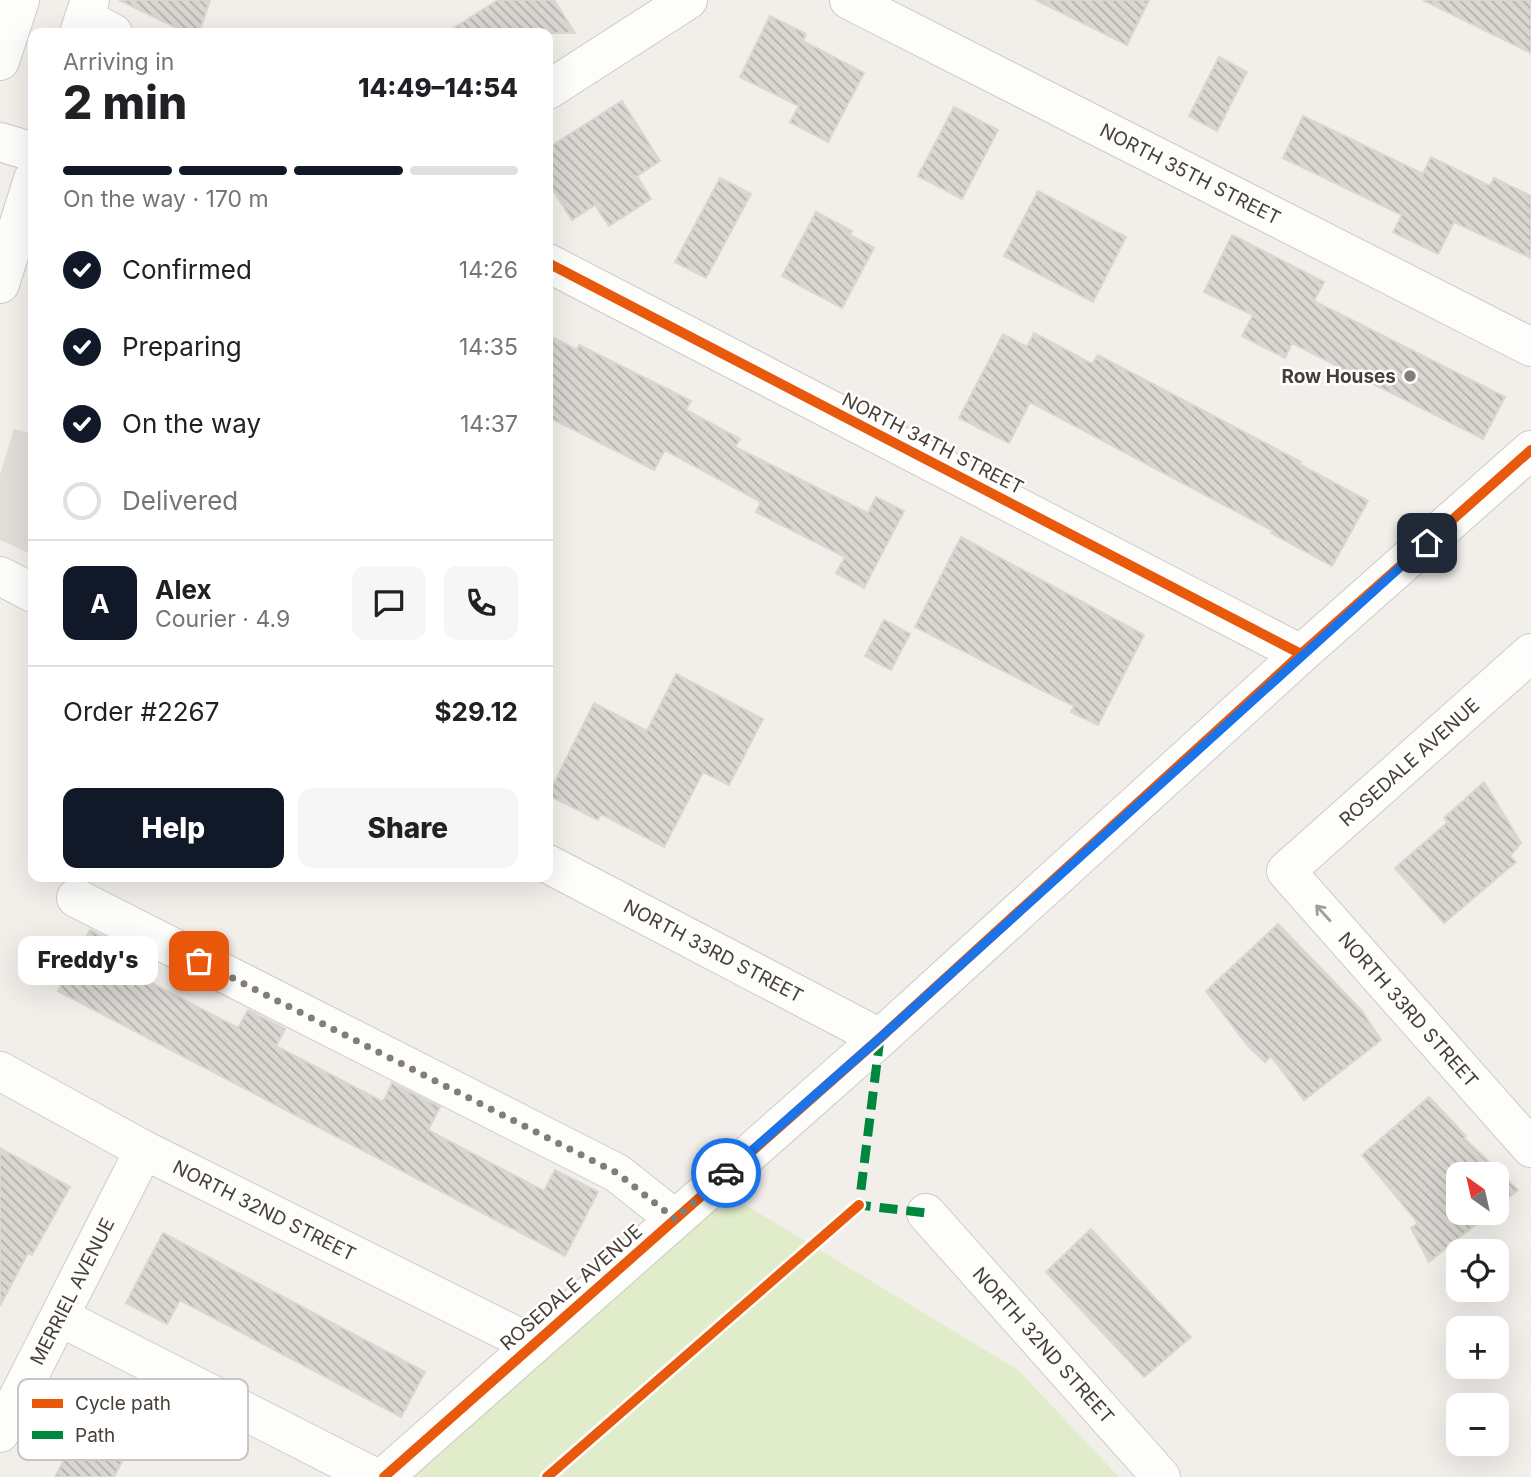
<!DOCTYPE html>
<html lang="en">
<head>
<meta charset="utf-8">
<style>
	:root { --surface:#fff; --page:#f6f6f6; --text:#202124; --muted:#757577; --line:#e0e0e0; --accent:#111827 }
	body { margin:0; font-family:Inter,sans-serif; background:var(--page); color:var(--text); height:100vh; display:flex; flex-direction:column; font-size:26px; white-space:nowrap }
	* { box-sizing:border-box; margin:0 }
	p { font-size:23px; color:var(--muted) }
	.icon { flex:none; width:38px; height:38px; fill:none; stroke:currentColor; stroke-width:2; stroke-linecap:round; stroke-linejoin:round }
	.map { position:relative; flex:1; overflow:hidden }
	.sheet { position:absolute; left:28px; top:28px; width:525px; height:854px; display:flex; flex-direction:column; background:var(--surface); border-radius:14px; box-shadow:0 7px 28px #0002 }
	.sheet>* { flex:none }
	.needle { width:46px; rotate:326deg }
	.tools { position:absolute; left:1446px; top:1162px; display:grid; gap:14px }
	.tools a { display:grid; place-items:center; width:63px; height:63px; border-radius:14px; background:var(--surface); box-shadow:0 7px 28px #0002; font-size:35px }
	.pin { position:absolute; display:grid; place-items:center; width:60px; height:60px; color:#fff; margin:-30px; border-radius:14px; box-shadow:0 4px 10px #0006 }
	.courier { position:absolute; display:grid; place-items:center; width:70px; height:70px; margin:-35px; border:5px solid #1a73e8; border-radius:50%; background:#fff; color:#222; box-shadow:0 2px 9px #0007 }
	.bubble { position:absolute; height:49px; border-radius:14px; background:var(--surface); box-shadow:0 7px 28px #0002; font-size:23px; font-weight:800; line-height:49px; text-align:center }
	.summary em { font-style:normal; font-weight:800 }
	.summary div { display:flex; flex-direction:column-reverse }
	.summary { display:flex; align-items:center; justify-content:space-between; height:119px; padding:0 35px }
	h1 { font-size:46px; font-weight:800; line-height:52px }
	.bar { display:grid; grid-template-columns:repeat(4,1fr); gap:10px 7px; align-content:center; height:84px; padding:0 35px }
	.bar i { height:9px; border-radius:5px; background:var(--line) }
	.bar .selected { background:var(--accent) }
	.bar p { grid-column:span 4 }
	.line { display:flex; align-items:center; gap:18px; padding:0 35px; border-top:2px solid var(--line) }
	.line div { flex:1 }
	.round { display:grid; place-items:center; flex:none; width:74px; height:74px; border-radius:14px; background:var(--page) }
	ol { padding:0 35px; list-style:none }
	li { display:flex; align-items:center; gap:21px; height:77px }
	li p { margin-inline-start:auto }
	li .icon { padding:7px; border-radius:50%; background:var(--accent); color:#fff; stroke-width:4 }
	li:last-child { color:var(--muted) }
	li i { width:38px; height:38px; border:4px solid var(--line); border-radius:50% }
	.cta { display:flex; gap:14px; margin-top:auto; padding:14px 35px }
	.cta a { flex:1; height:80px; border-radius:14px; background:var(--accent); color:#fff; font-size:28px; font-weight:800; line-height:80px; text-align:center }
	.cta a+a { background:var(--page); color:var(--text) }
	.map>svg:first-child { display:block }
	.park { fill:#e1eccb }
	.parking { fill:#e1deda }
	.building { fill:url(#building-back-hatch); stroke:#dad6d1; stroke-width:2 }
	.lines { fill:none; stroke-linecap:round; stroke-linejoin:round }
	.minor-casing { stroke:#cecbc7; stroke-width:40 }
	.minor { stroke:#fdfdfc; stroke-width:38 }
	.quiet { stroke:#00873e; stroke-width:9; stroke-dasharray:18 9; stroke-linecap:butt }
	.cycleway-casing { stroke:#fff; stroke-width:15 }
	.cycleway { stroke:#e8590c; stroke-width:10 }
	.oneway { stroke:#a29e99 }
	.done { stroke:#847d75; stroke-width:7; stroke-dasharray:0 12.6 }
	.route { stroke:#1a73e8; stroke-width:9 }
	.poi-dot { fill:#847d75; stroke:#fff; stroke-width:2.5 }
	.labels { text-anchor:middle; stroke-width:5; stroke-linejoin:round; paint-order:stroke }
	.street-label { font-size:19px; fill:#484036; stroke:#fff }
	.poi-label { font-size:19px; font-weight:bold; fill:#484036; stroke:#fff; text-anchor:end }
	.key { fill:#fff; stroke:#c8c6c3; stroke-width:2 }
	.key-label { font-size:19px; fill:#484036 }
</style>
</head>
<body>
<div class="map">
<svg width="1531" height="1477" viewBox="0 0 1531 1477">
	<defs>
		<pattern id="building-back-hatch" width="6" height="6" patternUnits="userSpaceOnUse" patternTransform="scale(1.75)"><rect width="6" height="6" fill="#dad6d2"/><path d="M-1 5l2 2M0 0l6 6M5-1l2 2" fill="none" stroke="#b3afab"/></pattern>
	</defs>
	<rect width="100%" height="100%" fill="#f2efeb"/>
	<path class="park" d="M729,1195l289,175 101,107h-711z"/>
	<path class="parking" d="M14,429l19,5v121l-33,-15v-65z"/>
	<path class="building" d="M119,0h91l-11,33h-12z
		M498,0h56l21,33h-129z
		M1036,0h113l-22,45z
		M1423,0h108v53z
		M770,16l36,18 -3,7 61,32 -36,69 -38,-20 9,-16 -59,-29z
		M1219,57l28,15 -30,59 -28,-15z
		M622,101l38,60 -23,15 14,23 -42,27 -14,-21 -23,15 -24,-38v-34z
		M954,107l44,23 -36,69 -44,-23z
		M1303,116l120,58 8,-17 59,29 4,-8 37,18v62l-77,-36 -16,32 -45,-22 9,-17 -119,-57z
		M720,178l31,16 -45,84 -31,-16z
		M1038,191l88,46 -33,65 -89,-46z
		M816,212l36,19 -2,4 24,13 -32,60 -60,-32z
		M1232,235l92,47 -10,19 191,96 -22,42 -191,-96 -7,15 -43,-22 11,-21 -49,-23z
		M1034,333l58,31 6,-9 203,107 -2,2 69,37 -36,65 -61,-33 2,-2 -243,-129 -21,41 -50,-25 44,-84 24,13z
		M548,335l29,15 2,-5 112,56 -5,9 54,29 -5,8 133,66 8,-16 28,14 -40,77 -28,-15 9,-16 -89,-45 5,-10 -96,-52 -11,20 -106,-53z
		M961,537l183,98 -46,90 -27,-13 3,-6 -159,-79z
		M884,620l26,14 -19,36 -26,-14z
		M676,674l87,45 -34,66 -26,-13 -39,75 -63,-33 -3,6 -50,-25 46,-92 53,28z
		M1484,782l37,61 -11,13 6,6 -72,61 -49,-55 53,-46 -4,-4z
		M1278,924l84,87 19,29 -77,60 -33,-44 -6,6 -17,-16 -42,-55z
		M90,930l40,20 -9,17 117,61 10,-18 37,19 -9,17 107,56 9,-19 48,24 -12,23 116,61 11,-21 43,22 -33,64 -507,-265z
		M1429,1097l37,39 -2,2 54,52 -22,18v-34h-38v39h32l-61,49 -18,-34 7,-5 -56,-68z
		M0,1148l70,39 -38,68 -4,-2 -28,53z
		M1091,1229l100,108 -47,40 -98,-105z
		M163,1233l262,139 -24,45 -221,-117 -13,24 -41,-21z
		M100,1392l46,23 -32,62h-59z"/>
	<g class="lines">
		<defs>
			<g id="minor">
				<path id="s1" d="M849,0l682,347"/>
				<path d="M84,18l29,15"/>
				<path d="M79,33l11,-33"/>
				<path d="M0,61l20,-61"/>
				<path d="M548,90l140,-90"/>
				<path d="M0,142l33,10"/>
				<path d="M548,263l753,391"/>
				<path d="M0,284l33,-105"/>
				<path d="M0,576l33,17"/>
				<path id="s2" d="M1531,653l-245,218 245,277"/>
				<path id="s3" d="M548,864l332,174"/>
				<path d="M76,898l541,275 58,46"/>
				<path id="s4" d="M0,1071l144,79 388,194"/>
				<path id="s5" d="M926,1213l235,264"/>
				<path d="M60,1317l314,160"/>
				<path id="s6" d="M0,1433l144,-283"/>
				<path d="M384,1477l496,-439 421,-384 230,-204"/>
			</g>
		</defs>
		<use href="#minor" class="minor-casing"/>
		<use href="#minor" class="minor"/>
		<path class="quiet" d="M880,1038l-21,167 67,8"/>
		<defs>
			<path id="cycleway" d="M548,263l753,391
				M384,1477l496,-439 421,-384 230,-204
				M547,1477l312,-272"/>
		</defs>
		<use href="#cycleway" class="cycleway-casing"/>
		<use href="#cycleway" class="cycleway"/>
	</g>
	<defs><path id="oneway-shaft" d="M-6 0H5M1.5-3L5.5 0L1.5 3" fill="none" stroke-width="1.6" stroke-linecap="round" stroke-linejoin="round" transform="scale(1.75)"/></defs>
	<use class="oneway" href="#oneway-shaft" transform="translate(1323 913) rotate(-132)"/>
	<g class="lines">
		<path class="done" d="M199,961l418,212 58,46 51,-46"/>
		<path class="route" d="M726,1173l154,-135 547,-495"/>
	</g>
	<circle class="poi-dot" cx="1410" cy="376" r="7"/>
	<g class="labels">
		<g class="street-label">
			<text dy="7" stroke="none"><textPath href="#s1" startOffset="383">NORTH 35TH STREET</textPath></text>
			<text transform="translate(933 443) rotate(27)" y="7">NORTH 34TH STREET</text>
			<text transform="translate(1409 762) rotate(-42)" y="7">ROSEDALE AVENUE</text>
			<text dy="7" stroke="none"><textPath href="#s3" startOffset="187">NORTH 33RD STREET</textPath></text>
			<text dy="7" stroke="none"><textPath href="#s2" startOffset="513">NORTH 33RD STREET</textPath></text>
			<text dy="7" stroke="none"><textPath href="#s4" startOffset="299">NORTH 32ND STREET</textPath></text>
			<text transform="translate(571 1287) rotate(-41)" y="7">ROSEDALE AVENUE</text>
			<text dy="7" stroke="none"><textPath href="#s6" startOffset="159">MERRIEL AVENUE</textPath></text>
			<text dy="7" stroke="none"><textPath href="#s5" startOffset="177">NORTH 32ND STREET</textPath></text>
		</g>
		<g class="poi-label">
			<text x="1396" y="383">Row Houses</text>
		</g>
	</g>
	<rect x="18" y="1379" width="230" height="81" rx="10" class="key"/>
	<rect x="32" y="1399" width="31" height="9" fill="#e8590c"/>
	<rect x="32" y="1431" width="31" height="8" fill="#00873e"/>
	<g class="key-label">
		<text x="75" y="1410">Cycle path</text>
		<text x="75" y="1442">Path</text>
	</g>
</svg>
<div class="tools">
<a><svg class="needle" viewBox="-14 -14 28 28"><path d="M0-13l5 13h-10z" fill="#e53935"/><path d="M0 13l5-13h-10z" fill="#757577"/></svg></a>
<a><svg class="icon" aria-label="locate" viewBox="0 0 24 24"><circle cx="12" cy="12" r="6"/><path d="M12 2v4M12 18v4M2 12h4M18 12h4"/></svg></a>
<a>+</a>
<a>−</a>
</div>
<div class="pin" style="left:199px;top:961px;background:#ea580c"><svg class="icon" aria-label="bag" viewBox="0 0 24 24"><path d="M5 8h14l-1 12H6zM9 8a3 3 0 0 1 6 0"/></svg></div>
<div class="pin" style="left:1427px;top:543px;background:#1f2937"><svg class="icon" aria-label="home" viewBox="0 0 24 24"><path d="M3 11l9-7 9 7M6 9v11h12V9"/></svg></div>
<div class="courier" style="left:726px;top:1173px"><svg class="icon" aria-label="car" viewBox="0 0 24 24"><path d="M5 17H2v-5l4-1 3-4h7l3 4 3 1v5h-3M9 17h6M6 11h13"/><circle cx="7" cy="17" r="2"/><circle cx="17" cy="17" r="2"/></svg></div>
<div class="bubble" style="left:18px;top:936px;width:140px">Freddy's</div>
<section class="sheet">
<div class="summary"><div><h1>2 min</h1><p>Arriving in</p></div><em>14:49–14:54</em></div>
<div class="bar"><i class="selected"></i><i class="selected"></i><i class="selected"></i><i></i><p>On the way · 170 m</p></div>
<ol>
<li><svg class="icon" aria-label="check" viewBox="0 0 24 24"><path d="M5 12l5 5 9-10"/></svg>Confirmed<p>14:26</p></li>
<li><svg class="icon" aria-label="check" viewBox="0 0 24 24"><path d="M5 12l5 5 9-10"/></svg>Preparing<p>14:35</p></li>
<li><svg class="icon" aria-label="check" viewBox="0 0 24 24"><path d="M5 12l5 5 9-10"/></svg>On the way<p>14:37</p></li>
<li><i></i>Delivered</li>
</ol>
<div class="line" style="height:126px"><b class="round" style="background:var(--accent);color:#fff">A</b><div><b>Alex</b><p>Courier · 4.9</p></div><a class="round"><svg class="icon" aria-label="chat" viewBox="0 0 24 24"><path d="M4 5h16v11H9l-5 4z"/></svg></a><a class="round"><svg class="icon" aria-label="phone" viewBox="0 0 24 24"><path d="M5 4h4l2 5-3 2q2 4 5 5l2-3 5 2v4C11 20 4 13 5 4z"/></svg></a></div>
<div class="line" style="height:91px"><div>Order #2267</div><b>$29.12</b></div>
<div class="cta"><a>Help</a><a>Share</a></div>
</section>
</div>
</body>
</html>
